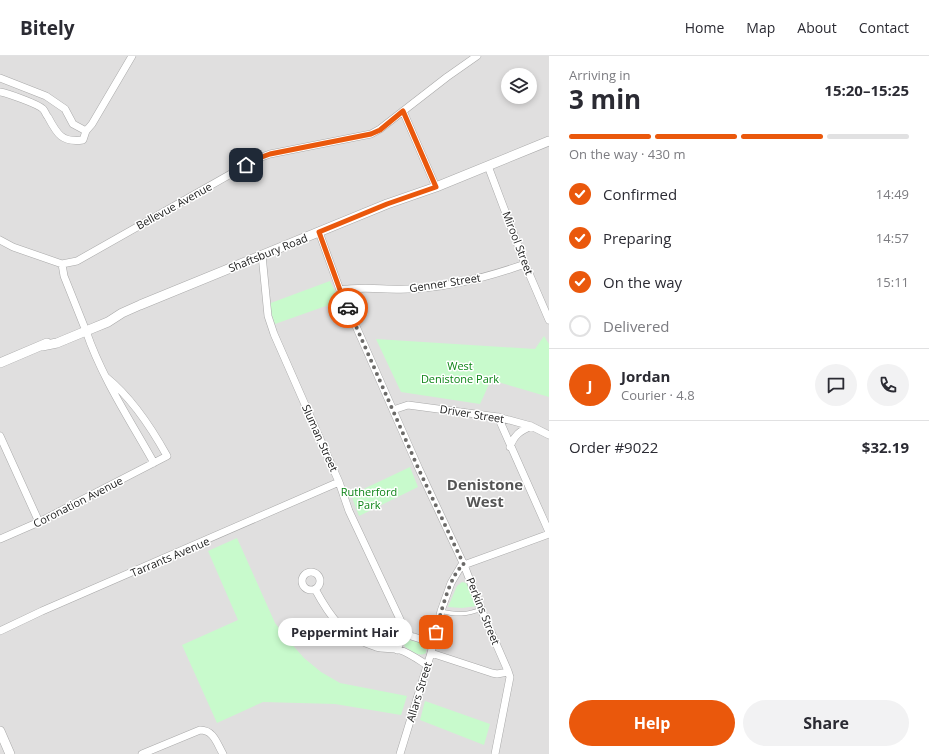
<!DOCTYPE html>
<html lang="en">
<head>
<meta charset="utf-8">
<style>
	:root { --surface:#fff; --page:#f2f2f3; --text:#2b2b33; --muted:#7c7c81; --line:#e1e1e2; --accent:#ea580c }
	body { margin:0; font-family:"Open Sans",sans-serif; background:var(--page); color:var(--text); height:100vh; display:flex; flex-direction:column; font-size:15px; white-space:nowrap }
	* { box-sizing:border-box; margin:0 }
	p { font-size:13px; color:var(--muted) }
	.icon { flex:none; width:22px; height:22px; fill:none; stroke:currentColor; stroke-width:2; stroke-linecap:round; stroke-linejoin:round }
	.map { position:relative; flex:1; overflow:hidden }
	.panel { display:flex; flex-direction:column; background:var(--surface); width:380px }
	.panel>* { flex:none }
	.tools { position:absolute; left:501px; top:12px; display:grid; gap:8px }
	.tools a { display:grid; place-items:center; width:36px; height:36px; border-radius:50%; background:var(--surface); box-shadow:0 2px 6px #0003; font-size:20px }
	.pin { position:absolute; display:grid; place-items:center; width:34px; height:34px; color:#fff; margin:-17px; border-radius:8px; box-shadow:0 2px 6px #0006 }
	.courier { position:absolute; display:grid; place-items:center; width:40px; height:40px; margin:-20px; border:3px solid #ea580c; border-radius:50%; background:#fff; color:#222; box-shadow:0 1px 5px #0007 }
	.bubble { position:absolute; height:28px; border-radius:14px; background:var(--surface); box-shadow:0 2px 6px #0003; font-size:13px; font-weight:700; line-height:28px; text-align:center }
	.overview em { font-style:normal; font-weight:700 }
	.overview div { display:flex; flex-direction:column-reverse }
	.overview { display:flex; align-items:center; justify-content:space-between; height:68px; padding:0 20px }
	h1 { font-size:26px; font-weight:700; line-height:30px }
	.bar { display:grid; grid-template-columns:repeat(4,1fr); gap:6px 4px; align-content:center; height:48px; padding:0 20px }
	.bar i { height:5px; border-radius:3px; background:var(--line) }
	.bar .current { background:var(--accent) }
	.bar p { grid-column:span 4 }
	.line { display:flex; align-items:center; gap:10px; padding:0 20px; border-top:1px solid var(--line) }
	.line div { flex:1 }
	.round { display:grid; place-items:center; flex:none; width:42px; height:42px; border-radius:21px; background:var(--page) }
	ol { padding:0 20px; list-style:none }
	li { display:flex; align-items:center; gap:12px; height:44px }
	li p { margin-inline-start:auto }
	li .icon { padding:4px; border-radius:50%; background:var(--accent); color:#fff; stroke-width:4 }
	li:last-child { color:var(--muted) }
	li i { width:22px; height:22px; border:2px solid var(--line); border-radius:50% }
	.button { display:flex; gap:8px; margin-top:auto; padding:8px 20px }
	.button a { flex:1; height:46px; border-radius:24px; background:var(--accent); color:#fff; font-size:16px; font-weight:700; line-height:46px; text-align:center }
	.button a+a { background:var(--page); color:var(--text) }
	header { display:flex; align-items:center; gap:24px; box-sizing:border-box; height:56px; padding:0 20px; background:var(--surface); border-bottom:1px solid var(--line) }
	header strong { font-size:19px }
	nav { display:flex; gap:22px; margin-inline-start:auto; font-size:14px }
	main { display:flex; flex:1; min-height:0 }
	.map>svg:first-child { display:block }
	.residential { fill:#e0dfdf; fill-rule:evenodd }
	.park { fill:#c8facc }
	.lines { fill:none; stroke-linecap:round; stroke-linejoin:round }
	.service-casing { stroke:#a9a9a9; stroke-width:4.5 }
	.minor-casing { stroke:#a9a9a9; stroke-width:8 }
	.tertiary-casing { stroke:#a9a9a9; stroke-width:10 }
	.service { stroke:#fff; stroke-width:3.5 }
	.minor { stroke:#fff; stroke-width:7 }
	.tertiary { stroke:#fff; stroke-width:9 }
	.done { stroke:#6b6a68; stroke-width:4; stroke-dasharray:0 7.2 }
	.route { stroke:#ea580c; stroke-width:5 }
	.labels { text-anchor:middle; stroke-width:3; stroke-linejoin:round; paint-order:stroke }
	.street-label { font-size:11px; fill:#222; stroke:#fff }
	.park-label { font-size:11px; fill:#0c8416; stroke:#fff }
	.district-label { font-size:15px; font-weight:bold; fill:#555; stroke:#fff }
</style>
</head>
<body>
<header>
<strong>Bitely</strong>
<nav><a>Home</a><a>Map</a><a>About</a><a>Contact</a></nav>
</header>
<main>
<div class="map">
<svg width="549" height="698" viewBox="0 0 549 698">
	<rect width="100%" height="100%" fill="#f2efe9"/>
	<path class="residential" d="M0,0h549v698h-549zM508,19h22v22h-22z"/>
	<path class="park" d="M330,225l10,20 -65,23 -7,-20z
		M544,280l5,8v53l-58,-17 -11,24 -79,-12 -25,-53 159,10z
		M410,411l8,20 -59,29 -8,-21z
		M237,482l38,85 14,18 15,17 17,14 19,11 67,13 -6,19 -66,-11 -72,-2 -46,21 -35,-78 56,-25 -30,-69z
		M462,526l4,1 11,23 -15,2 -14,-1 9,-21z
		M409,584l16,4 1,5v4c-8,5 -14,-3 -21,-6l-1,-4z
		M425,645l65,23 -6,21 -64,-25z"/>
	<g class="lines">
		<defs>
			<path id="service" d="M441,555c15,4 26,4 40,-2"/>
			<path id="minor" d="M0,22l46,18 19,13 8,15 13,7
				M0,36c7,1 38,12 43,17 2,2 3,6 5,8 9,17 14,26 35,23l3,-9 6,-7 40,-68
				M403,55l33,76
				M488,110l37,98 24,56
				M319,176l21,58 79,179 45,96 17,44 27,62 2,6 -15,77
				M0,184l13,7 49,17 2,12 20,50
				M262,199l6,61 6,18 65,148 10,29 56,119 6,6 22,7
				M62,208l15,-3 182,-103 11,-4 101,-20 9,-5 67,-52 30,-21
				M340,234c22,-4 45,0 68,-1 39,-1 80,-12 117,-25
				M86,275c16,47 44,89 68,132
				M393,354l15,-5 90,12 33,9 18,9
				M498,361l51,115
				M0,380l39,86
				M510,391c4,-12 10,-16 21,-21
				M0,483l39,-17 128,-66c-16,-29 -35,-58 -61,-79
				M302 525a9 9 0 1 1 18 0a9 9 0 1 1-18 0Z
				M315,533c15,28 29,48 61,58 8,2 16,1 24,3 9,3 19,10 27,15
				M0,575l42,-20 297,-129
				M397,594l8,-20
				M431,597l61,20 5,1 11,-2
				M142,698l58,-24c14,0 17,14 23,24
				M400,698l31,-101 10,-42 10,-28 10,-17 88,-32"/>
			<path id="tertiary" d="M42,290l15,-3 29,-12 22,-9 14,-9 18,-8 247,-101 49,-17 113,-46
				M0,307l47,-20
				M0,675l10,23"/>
		</defs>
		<use href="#service" class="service-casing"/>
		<use href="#minor" class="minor-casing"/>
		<use href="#tertiary" class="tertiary-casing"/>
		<use href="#service" class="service"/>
		<use href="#minor" class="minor"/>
		<use href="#tertiary" class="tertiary"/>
	</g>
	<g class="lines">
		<path class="done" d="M348,252l71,162 45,95c-13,5 -25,54 -28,67"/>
		<path class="route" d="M246,109l13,-7 11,-4 101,-20 9,-4 23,-19 33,76 -49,17 -68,28 21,58 8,18"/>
	</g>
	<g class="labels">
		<g class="street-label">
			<text transform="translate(174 150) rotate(-29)" y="4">Bellevue Avenue</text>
			<text transform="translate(518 187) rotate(69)" y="4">Mirool Street</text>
			<text transform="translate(268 197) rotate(-22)" y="4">Shaftsbury Road</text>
			<text transform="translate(445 227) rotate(-9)" y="4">Genner Street</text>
			<text transform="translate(472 358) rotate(9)" y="4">Driver Street</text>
			<text transform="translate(320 382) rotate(66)" y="4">Sluman Street</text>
			<text transform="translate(78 446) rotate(-27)" y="4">Coronation Avenue</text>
			<text transform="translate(170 501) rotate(-23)" y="4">Tarrants Avenue</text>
			<text transform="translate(483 555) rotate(68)" y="4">Perkins Street</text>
			<text transform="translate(419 636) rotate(-73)" y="4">Allars Street</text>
		</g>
		<g class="park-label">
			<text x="460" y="314">West<tspan x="460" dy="13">Denistone Park</tspan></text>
			<text x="369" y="440">Rutherford<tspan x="369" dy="13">Park</tspan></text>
		</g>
		<g class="district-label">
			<text x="485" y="434">Denistone<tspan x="485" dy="17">West</tspan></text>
		</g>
	</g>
</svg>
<div class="tools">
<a><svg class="icon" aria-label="layers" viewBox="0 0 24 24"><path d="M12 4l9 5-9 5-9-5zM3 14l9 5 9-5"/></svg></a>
</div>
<div class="pin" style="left:436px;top:576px;background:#ea580c"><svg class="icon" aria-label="bag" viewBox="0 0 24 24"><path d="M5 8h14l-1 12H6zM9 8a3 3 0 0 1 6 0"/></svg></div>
<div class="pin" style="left:246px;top:109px;background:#1f2937"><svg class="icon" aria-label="home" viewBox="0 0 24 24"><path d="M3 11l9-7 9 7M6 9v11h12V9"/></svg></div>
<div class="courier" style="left:348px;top:252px"><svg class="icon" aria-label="car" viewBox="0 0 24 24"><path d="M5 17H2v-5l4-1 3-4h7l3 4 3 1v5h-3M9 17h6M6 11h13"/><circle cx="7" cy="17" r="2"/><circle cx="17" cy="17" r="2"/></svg></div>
<div class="bubble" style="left:278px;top:562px;width:134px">Peppermint Hair</div>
</div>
<section class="panel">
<div class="overview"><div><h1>3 min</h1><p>Arriving in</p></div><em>15:20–15:25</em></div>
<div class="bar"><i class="current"></i><i class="current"></i><i class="current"></i><i></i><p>On the way · 430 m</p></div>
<ol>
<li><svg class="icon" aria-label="check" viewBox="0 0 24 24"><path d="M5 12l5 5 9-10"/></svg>Confirmed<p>14:49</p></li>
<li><svg class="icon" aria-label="check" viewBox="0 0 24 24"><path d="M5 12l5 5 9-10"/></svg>Preparing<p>14:57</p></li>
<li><svg class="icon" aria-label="check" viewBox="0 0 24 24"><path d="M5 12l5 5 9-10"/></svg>On the way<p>15:11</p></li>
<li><i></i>Delivered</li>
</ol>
<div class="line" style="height:72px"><b class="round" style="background:var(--accent);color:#fff">J</b><div><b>Jordan</b><p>Courier · 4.8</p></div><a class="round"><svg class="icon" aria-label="chat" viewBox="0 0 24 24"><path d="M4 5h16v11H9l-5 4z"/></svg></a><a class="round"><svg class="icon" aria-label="phone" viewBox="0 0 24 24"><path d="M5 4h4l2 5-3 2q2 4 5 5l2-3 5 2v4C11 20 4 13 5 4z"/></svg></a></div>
<div class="line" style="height:52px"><div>Order #9022</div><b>$32.19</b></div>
<div class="button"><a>Help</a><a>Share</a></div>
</section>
</main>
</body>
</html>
